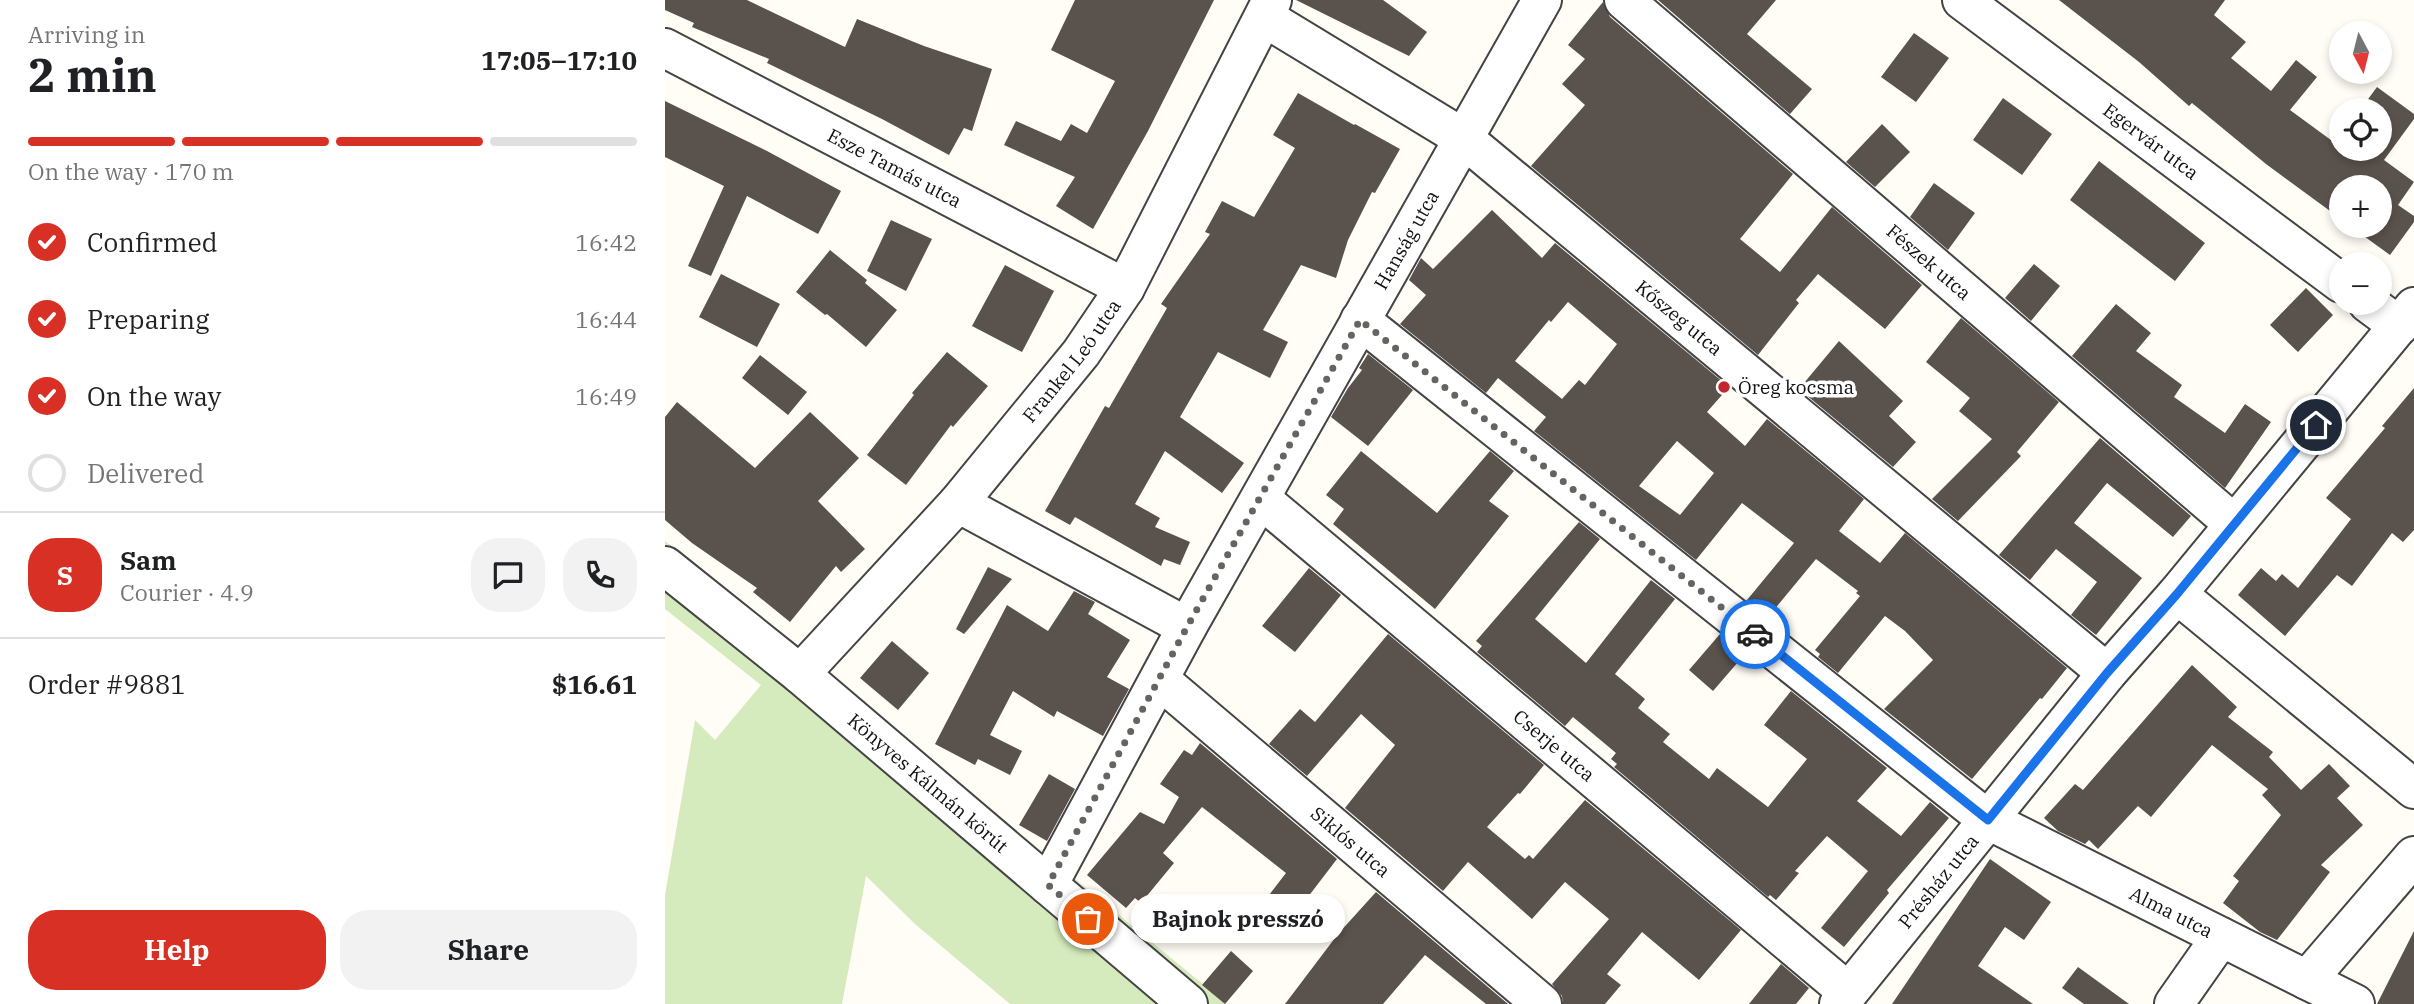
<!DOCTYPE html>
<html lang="en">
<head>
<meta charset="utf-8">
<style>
	:root { --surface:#fff; --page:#f2f2f2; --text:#202124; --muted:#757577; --line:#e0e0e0; --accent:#d93025 }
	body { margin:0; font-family:"IBM Plex Serif",serif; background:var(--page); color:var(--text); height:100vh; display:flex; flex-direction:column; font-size:26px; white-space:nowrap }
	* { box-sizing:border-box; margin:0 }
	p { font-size:23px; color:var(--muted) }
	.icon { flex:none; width:38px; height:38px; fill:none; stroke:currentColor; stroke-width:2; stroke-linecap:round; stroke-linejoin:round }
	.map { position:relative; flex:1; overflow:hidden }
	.details { display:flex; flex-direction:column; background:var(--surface); width:665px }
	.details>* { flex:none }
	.needle { width:46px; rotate:173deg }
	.controls { position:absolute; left:1664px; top:21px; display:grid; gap:14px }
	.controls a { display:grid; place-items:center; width:63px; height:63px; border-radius:50%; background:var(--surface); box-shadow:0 4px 10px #0003; font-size:35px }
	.pin { position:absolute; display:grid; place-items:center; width:60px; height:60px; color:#fff; margin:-30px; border:4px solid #fff; border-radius:50%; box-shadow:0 2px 7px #0007 }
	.courier { position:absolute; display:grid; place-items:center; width:70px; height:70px; margin:-35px; border:5px solid #1a73e8; border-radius:50%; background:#fff; color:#222; box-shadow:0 2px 9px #0007 }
	.bubble { position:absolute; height:49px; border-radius:24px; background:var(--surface); box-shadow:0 4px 10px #0003; font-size:23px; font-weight:800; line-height:49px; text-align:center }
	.headline em { font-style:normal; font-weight:800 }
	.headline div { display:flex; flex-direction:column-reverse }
	.headline { display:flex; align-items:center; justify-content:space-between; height:119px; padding:0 28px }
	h1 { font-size:46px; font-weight:800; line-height:52px }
	.bar { display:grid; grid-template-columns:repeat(4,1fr); gap:10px 7px; align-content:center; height:84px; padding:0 28px }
	.bar i { height:9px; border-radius:5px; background:var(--line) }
	.bar .on { background:var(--accent) }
	.bar p { grid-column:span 4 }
	.line { display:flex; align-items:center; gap:18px; padding:0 28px; border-top:2px solid var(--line) }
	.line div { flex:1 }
	.round { display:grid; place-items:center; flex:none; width:74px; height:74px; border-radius:28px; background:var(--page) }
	ol { padding:0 28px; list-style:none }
	li { display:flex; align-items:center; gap:21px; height:77px }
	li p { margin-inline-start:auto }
	li .icon { padding:7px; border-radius:50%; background:var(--accent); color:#fff; stroke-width:4 }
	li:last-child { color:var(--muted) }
	li i { width:38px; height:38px; border:4px solid var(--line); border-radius:50% }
	.action { display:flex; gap:14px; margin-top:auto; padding:14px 28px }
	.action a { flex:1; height:80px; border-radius:28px; background:var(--accent); color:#fff; font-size:28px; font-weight:800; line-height:80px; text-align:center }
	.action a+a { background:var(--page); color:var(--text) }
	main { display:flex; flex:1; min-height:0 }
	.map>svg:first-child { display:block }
	.green { fill:#d5ebbd }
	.building { fill:#5a524d; fill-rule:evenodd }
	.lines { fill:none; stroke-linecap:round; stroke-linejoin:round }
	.minor-casing { stroke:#444; stroke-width:42 }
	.minor { stroke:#fff; stroke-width:38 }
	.done { stroke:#646461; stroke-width:7; stroke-dasharray:0 12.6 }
	.route { stroke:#1a73e8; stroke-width:9 }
	.poi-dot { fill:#c4262e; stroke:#fff; stroke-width:2.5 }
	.labels { text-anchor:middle; stroke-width:7; stroke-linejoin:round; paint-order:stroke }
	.street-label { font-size:19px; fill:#111; stroke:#fff }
	.poi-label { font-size:19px; fill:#111; stroke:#fff; text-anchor:start }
</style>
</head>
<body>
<main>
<section class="details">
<div class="headline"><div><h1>2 min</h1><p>Arriving in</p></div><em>17:05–17:10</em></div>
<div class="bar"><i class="on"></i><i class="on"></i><i class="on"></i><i></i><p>On the way · 170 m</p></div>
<ol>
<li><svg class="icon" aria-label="check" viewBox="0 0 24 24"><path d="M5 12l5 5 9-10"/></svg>Confirmed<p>16:42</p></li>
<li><svg class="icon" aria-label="check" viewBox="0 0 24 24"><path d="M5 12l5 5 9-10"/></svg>Preparing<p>16:44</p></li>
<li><svg class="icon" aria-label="check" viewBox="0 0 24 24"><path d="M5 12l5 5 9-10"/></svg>On the way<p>16:49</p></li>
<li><i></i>Delivered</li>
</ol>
<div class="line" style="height:126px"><b class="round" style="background:var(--accent);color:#fff">S</b><div><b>Sam</b><p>Courier · 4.9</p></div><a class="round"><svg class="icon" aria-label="chat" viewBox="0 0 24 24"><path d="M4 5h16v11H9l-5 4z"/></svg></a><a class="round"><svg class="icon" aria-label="phone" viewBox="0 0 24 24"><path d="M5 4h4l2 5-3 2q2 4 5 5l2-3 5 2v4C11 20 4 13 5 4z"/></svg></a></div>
<div class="line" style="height:91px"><div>Order #9881</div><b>$16.61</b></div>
<div class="action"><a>Help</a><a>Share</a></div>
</section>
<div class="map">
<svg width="1749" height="1004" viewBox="0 0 1749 1004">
	<rect width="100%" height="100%" fill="#fffdf5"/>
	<path class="green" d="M0,541l562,463h-217l-95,-80 -49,-48 -24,128h-177v-109l30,-175 20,20 46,-55 -96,-76z"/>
	<path class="building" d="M0,0h82l98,47 12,-28 67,27 68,23 -20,62 -8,-3 -15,27 -67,-36 -115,-56 2,-4 -77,-32 2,-4 -29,-13z
		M410,0h139l-66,131 -55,98 -37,-23 19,-29 -71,-32 12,-24 45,20 10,-17 16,9 28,-52 -64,-31z
		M631,0h87l44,32 -18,24z
		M993,0h118l-29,34 65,55 -22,25z
		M1394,0h166l-11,15 32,27 -15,16 40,33 25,-31 21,17 -27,33 45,33 6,-8v14h39v-39h-20l17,-23 37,27v5l-30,41 30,22 -16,23 16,11v6l-24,33 -40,-29h30v-39h-39v32l-75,-55 -74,-61 -3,3 -50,-44z
		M938,2l7,15 183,157 -53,65 40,33 52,-65 90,78 -37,44 -67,-55 -22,26 3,3 -41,52 -227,-189 54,-61 -23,-21 23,-25 -17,-14z
		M1249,33l35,25 -33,44 -35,-25z
		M633,93l56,32 1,-1 45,25 -25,44 -3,-1 -24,48 -12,38 -35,-13 -38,65 25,12 -18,36 -52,-26 -38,65 64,46 -22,30 -57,-42 -30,53 25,14 -5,9 35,15 -10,23 -16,-6 -3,7 -86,-49 -5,8 -25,-14 60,-105 4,2 58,-100 -6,-4 49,-70 -5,-2 17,-31 32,16 41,-69 -22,-13z
		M1338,98l49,36 -30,41 -49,-35z
		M0,101l102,50 74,40 -23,43 -71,-38 -36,80 -23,-10 36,-80 -59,-29z
		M1217,124l28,28 -35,35 -29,-25z
		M1434,161l106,82 -30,38 -105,-81z
		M1269,183l41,30 -27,37 -38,-33z
		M827,210l50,48 13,-15 174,144 -22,25 38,34 22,-27 97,80 -25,32 41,32 25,-30 162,135 -25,31 -2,-1 -68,81 -88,-70 49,-49 -28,-29 -20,-15 -47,57 -20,-16 2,-3 -5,-4 45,-54 -4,-3 2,-2 -42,-32 -48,58 -21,-17 47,-57 -52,-40 -46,57 -162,-129 12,-14 -48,-39 -12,15 -86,-69 26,-29 -17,-15 12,-22 12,11zM903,302l49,42 -32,41 -6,-5 -17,19 -47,-38 34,-41 2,2zM1012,441l37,32 -34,42 -41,-29z
		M226,220l41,19 -26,52 -39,-20z
		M165,250l37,30 -2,3 32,27 -31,37 -39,-33 -2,1 -29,-23z
		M1369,264l26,22 -29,35 -26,-23z
		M340,265l49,26 -32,61 -50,-26z
		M56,274l59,30 -23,43 -58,-30z
		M1641,288l27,27 -35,37 -28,-27z
		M1451,304l35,29 -15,18 46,34 -8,12 51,36 20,-29 26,18 -46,66 -153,-132z
		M1296,318l98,84 -42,50 4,4 -63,65 -26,-22 60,-60 -33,-28 11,-13 -44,-36z
		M1174,341l64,60 -14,15 27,26 -23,25 -94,-78z
		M282,352l41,34 -35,41 -2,-2 -45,60 -39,-30 47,-60 -2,-2z
		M703,354l45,36 -45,56 -37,-29 17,-29 14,-18 -3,-2z
		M95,355l47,37 -19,23 -46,-37z
		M1749,388v142l-11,12 -11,-9 -40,53 -15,-11 -52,61 -47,-41 23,-27 15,13 6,-7 16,14 53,-69 -25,-21 59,-70 -3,-2z
		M12,402l78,66 55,-56 49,46 -41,43 47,48 -24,23 -5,-6 -46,56 -37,-30 4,-4 -65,-45 -27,-23v-103z
		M1435,438l91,78 -18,21 -66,-54 -33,40 68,55 -46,57 -25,-20 26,-33 -41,-33 -26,31 -31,-25z
		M696,451l76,62 53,-62 24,20 -25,30 20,15 -74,93 -102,-85 11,-15 -18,-14z
		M914,522l21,17 -65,80 51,44 65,-83 24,19 -60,75 30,25 -7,9 32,26 -7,8 46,37 8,-11 51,39 39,-48 -43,-34 27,-34 96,77 -30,33 44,35 29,-34 19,16 -62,72 2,3 -45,54 -23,-19 47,-57 -41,-35 -32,35 4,2 -23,27 -6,-5 -2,2 -154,-130 3,-3 -6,-5 5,-6 -43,-36 -8,9 -88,-74 5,-6 -6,-5z
		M323,567l24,12 -48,55 -8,-5z
		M644,568l32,27 -46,57 -33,-26z
		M409,591l21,11 -7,12 42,26 -23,37 22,12 -26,47 -46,-25 -3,6 -41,-26 -23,44 32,16 -12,24 -32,-16 -3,6 -40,-21 72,-139 41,26z
		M723,634l156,131 -24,29 -2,-1 -31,34 38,32 4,-4 4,4 52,-59 156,130 -42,50 -57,-48 -35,42 14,11 -16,19h-42l-1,-8 -10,-12 57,-65 -44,-37 -33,37 -64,-57 -25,29 -98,-83 50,-63 -34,-31 -54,62 -38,-32 31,-35 15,13z
		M1055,634l25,20 -32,37 -24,-21z
		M227,641l37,32 -31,37 -38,-32z
		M1527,665l45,42 -9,10 45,35 -4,5 32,33 28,-26 21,22 -13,12 26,27 -42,40 9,7 -53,68 -17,-8 -37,-29 16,-22 -6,-5 48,-61 -19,-20 6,-6 -56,-44 -61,72 -13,-11 -40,43 -9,-9 -4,4 -27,-13 -14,-13 31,-34 8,6z
		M535,743l137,116 -49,64 -25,-20 23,-30 -84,-66 -39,46 11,10 -33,40 -6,-5 -9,10 -39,-33 53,-63 24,12 15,-27 -19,-13 24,-34 8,5z
		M384,774l26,15 -28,52 -28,-16z
		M1325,859l61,43 -27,38 -19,-13 -27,39 55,38h-141z
		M711,892l132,112h-22l-61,-49 -42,49h-98l53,-70z
		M1749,931v73h-37z
		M566,951l22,20 -28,33 -23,-19z
		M1116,964l28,24 -13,16h-47z
		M1413,967l51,37h-45l-22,-16z"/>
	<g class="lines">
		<defs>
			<g id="minor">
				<path id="s1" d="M959,0l610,524"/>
				<path id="s2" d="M1297,0l379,283"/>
				<path id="s3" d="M599,17l199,121 644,535"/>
				<path id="s4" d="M0,48l460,240"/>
				<path d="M1703,303l31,23"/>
				<path id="s5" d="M695,320l628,500 367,184"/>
				<path id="s6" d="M596,499l587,493"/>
				<path d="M293,503l229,124"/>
				<path id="s7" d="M0,566l135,108 388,330"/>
				<path d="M1512,594l237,195"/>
				<path id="s8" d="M135,674l158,-171 123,-150 44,-65 147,-288"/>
				<path id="s9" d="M495,680l382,324"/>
				<path id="s10" d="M383,885l139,-258 355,-627"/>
				<path d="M1642,980l107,-124"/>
				<path id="s11" d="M1174,1004l268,-331 70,-79 237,-287"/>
				<path d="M1509,1004l47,-67"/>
			</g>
		</defs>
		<use href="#minor" class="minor-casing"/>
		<use href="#minor" class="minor"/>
	</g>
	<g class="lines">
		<path class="done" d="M423,919l-40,-34 139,-258 173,-307 395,314"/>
		<path class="route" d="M1090,634l233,186 119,-147 70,-79 139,-169"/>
	</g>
	<circle class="poi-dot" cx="1059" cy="387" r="7"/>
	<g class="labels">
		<g class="street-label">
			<text dy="7" stroke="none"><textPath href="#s2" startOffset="236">Egervár utca</textPath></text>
			<text dy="7" stroke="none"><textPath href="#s4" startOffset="259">Esze Tamás utca</textPath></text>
			<text dy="7" stroke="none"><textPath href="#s10" startOffset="738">Hanság utca</textPath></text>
			<text dy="7" stroke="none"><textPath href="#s1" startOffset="402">Fészek utca</textPath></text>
			<text dy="7" stroke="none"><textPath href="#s3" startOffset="514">Kőszeg utca</textPath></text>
			<text dy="7" stroke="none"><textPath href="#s8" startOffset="415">Frankel Leó utca</textPath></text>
			<text dy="7" stroke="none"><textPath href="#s6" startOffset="383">Cserje utca</textPath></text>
			<text dy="7" stroke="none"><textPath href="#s7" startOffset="341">Könyves Kálmán körút</textPath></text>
			<text dy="7" stroke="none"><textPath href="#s9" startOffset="250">Siklós utca</textPath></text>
			<text dy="7" stroke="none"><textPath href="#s11" startOffset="158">Présház utca</textPath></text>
			<text dy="7" stroke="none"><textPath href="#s5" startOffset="1008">Alma utca</textPath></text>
		</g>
		<g class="poi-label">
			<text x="1073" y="394">Öreg kocsma</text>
		</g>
	</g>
</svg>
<div class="controls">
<a><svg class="needle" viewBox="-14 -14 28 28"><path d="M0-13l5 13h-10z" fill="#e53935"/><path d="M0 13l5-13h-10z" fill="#757577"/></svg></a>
<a><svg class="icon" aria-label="locate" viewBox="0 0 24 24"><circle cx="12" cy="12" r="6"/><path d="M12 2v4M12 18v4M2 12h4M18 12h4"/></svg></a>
<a>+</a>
<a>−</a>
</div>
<div class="pin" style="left:423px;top:919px;background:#ea580c"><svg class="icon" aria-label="bag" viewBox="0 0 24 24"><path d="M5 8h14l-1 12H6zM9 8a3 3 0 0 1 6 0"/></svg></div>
<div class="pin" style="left:1651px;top:425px;background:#1f2937"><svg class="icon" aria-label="home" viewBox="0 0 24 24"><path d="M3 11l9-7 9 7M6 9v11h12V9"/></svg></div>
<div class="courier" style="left:1090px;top:634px"><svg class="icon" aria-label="car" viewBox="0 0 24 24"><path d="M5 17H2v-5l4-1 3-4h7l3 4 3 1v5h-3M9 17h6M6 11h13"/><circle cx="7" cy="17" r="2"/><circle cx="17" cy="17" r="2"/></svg></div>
<div class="bubble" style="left:466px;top:894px;width:214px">Bajnok presszó</div>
</div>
</main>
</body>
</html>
